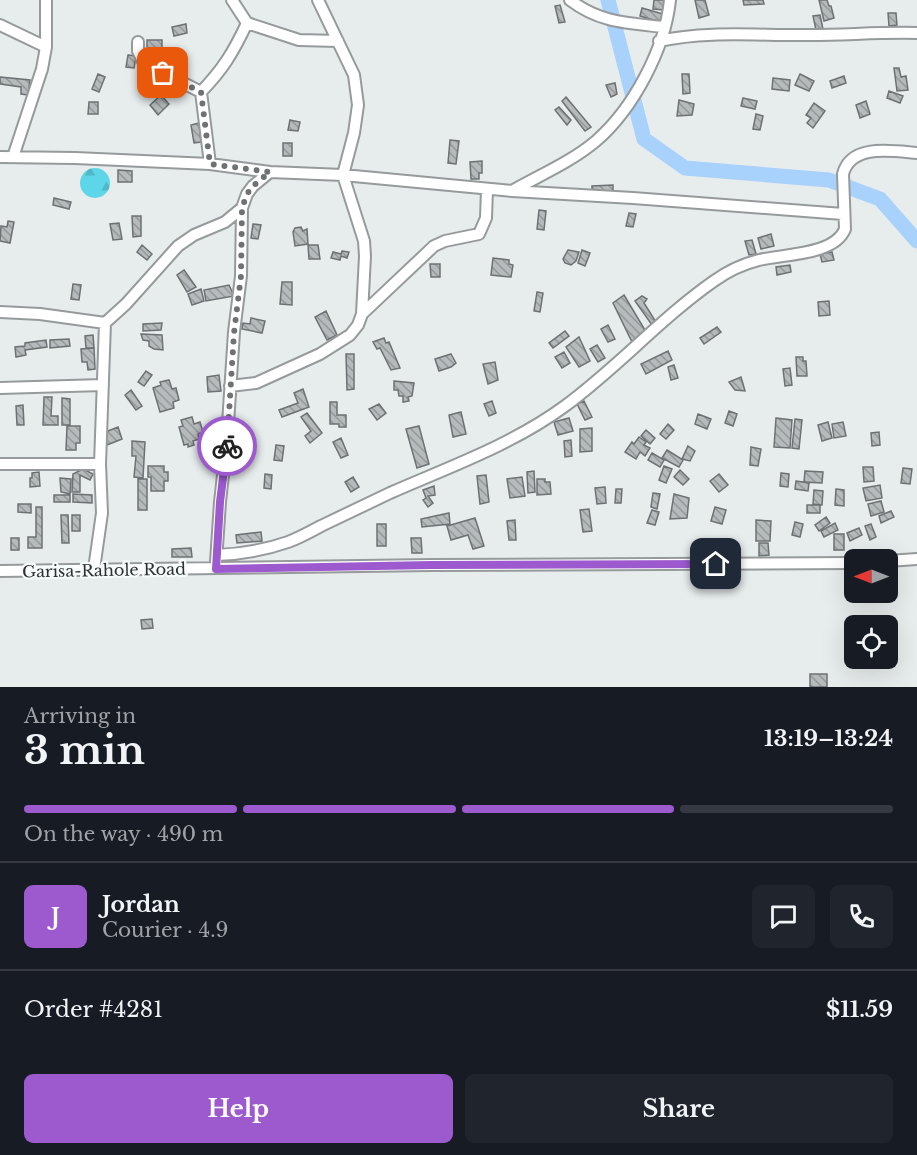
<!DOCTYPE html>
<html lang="en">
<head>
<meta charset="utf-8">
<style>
	:root { --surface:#171b24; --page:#20242c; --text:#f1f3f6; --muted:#9ea1a6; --line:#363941; --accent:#9d5acf }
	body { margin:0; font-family:"Libre Baskerville",serif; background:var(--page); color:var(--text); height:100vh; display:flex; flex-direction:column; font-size:22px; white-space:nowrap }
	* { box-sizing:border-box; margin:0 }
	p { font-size:20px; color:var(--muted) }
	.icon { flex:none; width:33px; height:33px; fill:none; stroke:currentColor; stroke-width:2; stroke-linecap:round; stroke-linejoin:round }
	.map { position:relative; height:687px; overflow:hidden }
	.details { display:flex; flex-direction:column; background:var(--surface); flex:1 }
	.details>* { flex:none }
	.needle { width:39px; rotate:270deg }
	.controls { position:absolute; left:844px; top:549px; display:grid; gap:12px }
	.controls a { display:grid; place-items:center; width:54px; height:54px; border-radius:9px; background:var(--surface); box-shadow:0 6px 24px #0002; font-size:30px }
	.pin { position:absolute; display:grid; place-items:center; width:51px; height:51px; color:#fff; margin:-26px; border-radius:12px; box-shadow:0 3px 9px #0006 }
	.courier { position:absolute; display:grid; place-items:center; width:60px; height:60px; margin:-30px; border:4px solid #9d5acf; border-radius:50%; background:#fff; color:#222; box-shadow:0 2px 8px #0007 }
	.headline em { font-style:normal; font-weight:700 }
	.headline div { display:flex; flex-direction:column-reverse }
	.headline { display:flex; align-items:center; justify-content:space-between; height:102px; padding:0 24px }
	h1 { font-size:39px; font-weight:700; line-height:45px }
	.bar { display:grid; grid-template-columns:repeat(4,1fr); gap:9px 6px; align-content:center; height:72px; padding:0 24px }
	.bar i { height:8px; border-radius:4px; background:var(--line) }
	.bar .on { background:var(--accent) }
	.bar p { grid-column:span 4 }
	.line { display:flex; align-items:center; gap:15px; padding:0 24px; border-top:2px solid var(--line) }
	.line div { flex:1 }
	.round { display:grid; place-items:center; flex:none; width:63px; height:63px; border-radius:9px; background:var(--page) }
	.primary-button { display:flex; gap:12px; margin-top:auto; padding:12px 24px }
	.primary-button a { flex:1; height:69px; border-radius:9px; background:var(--accent); color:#fff; font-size:24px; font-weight:700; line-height:69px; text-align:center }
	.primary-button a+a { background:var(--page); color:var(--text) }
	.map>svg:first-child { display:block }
	.forest { fill:url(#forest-firs) }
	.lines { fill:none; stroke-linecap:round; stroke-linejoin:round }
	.river { stroke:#a8d1fb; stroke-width:15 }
	.building { fill:url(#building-back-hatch); stroke:#6d7173; stroke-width:1.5 }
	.minor-casing { stroke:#969a9b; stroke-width:14 }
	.minor { stroke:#fff; stroke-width:10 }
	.done { stroke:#6f7272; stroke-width:6; stroke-dasharray:0 10.8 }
	.route { stroke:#9d5acf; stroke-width:8 }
	.labels { text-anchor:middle; stroke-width:4.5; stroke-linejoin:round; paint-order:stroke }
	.street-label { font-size:16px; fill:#2e3030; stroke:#f5fafb }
</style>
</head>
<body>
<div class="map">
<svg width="917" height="687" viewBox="0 0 917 687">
	<defs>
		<pattern id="forest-firs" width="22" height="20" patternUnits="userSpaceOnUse" patternTransform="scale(1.5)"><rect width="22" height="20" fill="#5cd6e8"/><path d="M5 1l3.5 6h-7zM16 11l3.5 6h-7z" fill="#50b8c7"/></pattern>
		<pattern id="building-back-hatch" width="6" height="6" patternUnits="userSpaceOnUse" patternTransform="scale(1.5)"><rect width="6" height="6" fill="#b6babc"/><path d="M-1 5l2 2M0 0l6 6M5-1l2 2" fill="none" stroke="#949899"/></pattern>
	</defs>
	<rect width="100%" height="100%" fill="#e7eced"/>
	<path class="forest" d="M80 183a15 15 0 1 1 30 0a15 15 0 1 1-30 0Z"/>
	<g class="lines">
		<path class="river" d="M608,0l36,139 41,29 144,12 51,19 37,42"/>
	</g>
	<path class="building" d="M654,0h10v10l-11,-1z
		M695,0h10l4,15 -10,3z
		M743,0h20l1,4 -20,1z
		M819,0h8l2,6h2l3,12 -10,3z
		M560,5l5,17 -6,1 -4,-17z
		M642,8l21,6 -3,8 -20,-6z
		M888,13h8l1,12 -8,1z
		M820,15l3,14 -7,1 -3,-14z
		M186,24l1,9 -13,3 -2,-9z
		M147,40h15v21h-15z
		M128,55l8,1 -2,12 -8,-1z
		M894,68h5l2,9 5,-1 2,14 -11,1z
		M98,74l7,3 -6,15 -7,-3z
		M682,74h7l1,19 -7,1z
		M800,74l14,7 -5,10 -14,-6z
		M844,76l2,7 -14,5 -2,-7z
		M0,77l30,3 -2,15 -7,-1v-7l-21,-3z
		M773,78l17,2 -1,11 -17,-2z
		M615,83l2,11 -6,3 -5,-12z
		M889,91l14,5 -3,7 -13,-5z
		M161,95l8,9 -11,11 -8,-10z
		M566,97l25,30 -6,4 -23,-30z
		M743,98l14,3 -2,8 -14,-3z
		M679,100l15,4 -2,11 -15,1z
		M866,101l4,13 -10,4 -4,-13z
		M89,102h9v12h-10z
		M814,103l11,8 -12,17 -6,-5 4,-5 -5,-3z
		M559,107l12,13 -4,5 -12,-15z
		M756,114l7,2 -3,14 -7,-1z
		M290,120l10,2 -2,9 -10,-1z
		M199,123l2,19 -7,1 -3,-18z
		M450,140l9,1 -3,23 -8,-1z
		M283,143h9v13h-9z
		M482,161v12h-3v6h-8l-1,-17z
		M118,170l14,1v11h-14z
		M613,185v10h-21v-9z
		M54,198l17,4 -2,7 -16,-4z
		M539,210l7,1 -2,19 -7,-1z
		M629,213l7,1 -3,13 -7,-1z
		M132,216h9v20l-8,1z
		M8,221l6,1 -4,21 -10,-2 1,-15 6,1z
		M119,223l3,16 -9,1 -3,-16z
		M253,224l8,1 -3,14 -7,-1z
		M301,227l2,4 4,-2 1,15 -13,2 -2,-14 2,-4z
		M771,234l3,12 -13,3 -3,-11z
		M752,240l4,14 -7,1 -4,-14z
		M142,245l10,9 -5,6 -10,-8z
		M308,245h10l2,14h-11z
		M568,250l11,2 -3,9 -5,4 -6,-2 -2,-4z
		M582,250l8,3 -5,13 -7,-3z
		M342,251l7,1 -2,6 -6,-2 -1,4 -9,-2 2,-6 8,2z
		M832,252l2,8 -12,2 -2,-8z
		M493,258l16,2v4l4,1 -2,12 -20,-2z
		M430,264h10v13h-9z
		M790,265l1,7 -14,3 -1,-8z
		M184,270l12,17 -9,5 -10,-17z
		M282,282h10v23l-12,-1z
		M73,284l8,1 -2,15 -8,-1z
		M229,285l5,11 -28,5 -2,-11z
		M201,289l3,12 -12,4 -4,-11z
		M537,292l6,1 -3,19 -6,-1z
		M624,295l21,35 -13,12 -19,-39z
		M642,296l5,3 -3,4 12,19 -4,3 -17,-24z
		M829,301l1,14 -11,1 -1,-14z
		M326,311l11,24 -10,5 -12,-23z
		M251,318l14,3 -3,12 -20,-4 1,-6 7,1z
		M162,323l-1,7 -18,1v-7z
		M608,325l7,14 -7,3 -7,-13z
		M717,327l4,5 -17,12 -4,-6z
		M565,331l4,5 -16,12 -4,-5z
		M141,334l21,1 1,15 -9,-1 -5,-3v-5l-6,-1z
		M93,335l1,13h-8l-1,-12z
		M579,337l11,24 -11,6 -13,-20z
		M384,338l2,5 3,-1 11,26 -9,2 -11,-22 -3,1 -4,-7z
		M69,339l1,7 -20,2v-8z
		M46,340l1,7 -22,3 1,5 -10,2 -1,-10 10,-1v-3z
		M597,345l8,13 -7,4 -8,-13z
		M94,348l1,21 -7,1 -1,-8h-5l-1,-13z
		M668,351l4,9 -26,14 -5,-10z
		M564,352l6,11 -8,5 -7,-11z
		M346,354h8v35l-7,1z
		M451,354l5,9 -5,4 -12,4 -4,-12z
		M796,357h7v4h3l1,15h-10z
		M495,362l3,18 -10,4 -5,-20z
		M674,365l4,13 -7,2 -3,-13z
		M790,368l2,17 -7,1 -2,-17z
		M146,371l6,4 -8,11 -6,-4z
		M219,375l2,16 -13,1 -1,-15z
		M741,377l4,14 -10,-1 -6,-8z
		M169,380l3,9 4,-1 3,12 -6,2 1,6 -14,4 -7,-24 8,-3 -1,-3z
		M394,381l20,2 -2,13 -4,1 1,4 -6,1v-6h-4l-1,-6h-4z
		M303,389l6,18 -27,10 -3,-7 19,-7 -4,-10z
		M131,390l11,16 -6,4 -11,-15z
		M44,397h8l-1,19h7v9h-15z
		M62,398l8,1v26h-8z
		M492,401l4,12 -7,3 -5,-12z
		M584,401l8,16 -7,3 -8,-16z
		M330,402h7v13h9v12h-7v-3h-9z
		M379,404l7,9 -9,7 -8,-11z
		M23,405l1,20h-7l-1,-19z
		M729,411l8,3 -4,12 -8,-3z
		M461,412l5,22 -13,3 -4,-22z
		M307,413l15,20 -12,10 -5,-7 6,-5 -10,-14z
		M698,414l13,5 -4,10 -12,-5z
		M192,417l2,7 6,-2 3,10 -5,2 1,5 -6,2 1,4 -6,2v-3l-4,1 -5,-18 4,-1 -2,-6z
		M569,418l4,13 -15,4 -4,-13z
		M776,418l16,2 -2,28 -16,-1z
		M795,419l7,1 -3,29 -7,-1z
		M828,422l4,16 -10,3 -4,-16z
		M843,422l3,14 -12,2 -2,-14z
		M668,424l6,6 -8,9 -6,-5z
		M67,426h13v17h-4v7h-10z
		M419,426l10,38 -12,4 -11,-39z
		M118,427l4,12 -15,6 -4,-12z
		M592,428v23l-12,1v-23z
		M646,430l9,8 -5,6 -9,-8z
		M879,432l1,13 -8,1 -1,-13z
		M639,437l7,5 -2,3 6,3 -5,8 -5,-4 -4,7 -11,-7 7,-10 2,2z
		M341,438l7,17 -7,3 -8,-16z
		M571,440l1,16 -7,1 -1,-16z
		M132,441l13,1 -2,36 -9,-1 2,-21h-4z
		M276,445l8,1 -2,15 -8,-1z
		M688,446l7,5 -5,10 -8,-2z
		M751,447l10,2 -3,17 -8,-1z
		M667,450l16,10 -4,7 -17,-9z
		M652,453l12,7 -4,7 -12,-7z
		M148,466h16v6h4v9h-4v10h-13v-14h-3z
		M664,466l8,3 -6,14 -7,-3z
		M863,467h10l1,14 -10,1z
		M903,468l9,1 -2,15 -9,-1z
		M83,469l10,5 -3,6 -10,-5v17h-8l1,-18z
		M680,470l9,9 -6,6 -9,-8z
		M534,471l1,21 -7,1 -1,-21z
		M805,471l18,1 -1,11 -18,-1z
		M39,472l1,14 -10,1v-9h2v-5z
		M781,473l8,1 -1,13 -8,-1z
		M265,474l7,1 -1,14 -7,-1z
		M719,474l9,11 -9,7 -9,-11z
		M486,475l3,27 -9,2 -3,-28z
		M353,477l6,10 -8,5 -6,-10z
		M522,477l3,19 -15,2 -3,-19z
		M60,478l11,1 -1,15 -9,-2z
		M138,479h9v31h-9z
		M537,479h8v3h5l1,12 -14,1z
		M796,481l13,2 -1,8 -13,-2z
		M880,485l2,13 -16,3 -3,-13z
		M434,486l1,9 -7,1 5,7 -5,4 -5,-7 3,-2 -3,-8z
		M605,487l1,16 -9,1 -2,-16z
		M616,489h6l-1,14h-6z
		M836,489l8,1v16l-9,-1z
		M814,490l9,1 -1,14 -9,-1z
		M653,493l7,1 -3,15 -6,-2z
		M73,494l19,1v8l-19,-1z
		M674,494l15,4 -2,20 -17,1z
		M54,495h16v7h-16z
		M881,501l3,11 -13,4 -3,-12z
		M18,504h13v9l-13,-1z
		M807,505h13v8h-13z
		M36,507h6v41h-14v-11h8z
		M715,507l11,3 -4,14 -11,-3z
		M589,509l3,22 -9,1 -3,-22z
		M652,510l7,2 -4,13 -8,-2z
		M891,511l3,6 -13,6 -2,-7z
		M449,513l1,11 -28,3 -1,-8z
		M61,515h7l1,28h-7z
		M72,515h8v16h-8z
		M826,517l4,6 -11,8 -4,-6z
		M475,518l9,28 -11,3 -5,-14 -17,5 -4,-14z
		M515,520l1,20h-7l-2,-19z
		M756,520l15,1 -1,20h-14z
		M795,522l8,2 -3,13 -8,-2z
		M835,523l3,7 -14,7 -3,-6z
		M377,524h9v22h-9z
		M871,524l5,13 -6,3 -5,-14z
		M859,528l3,7 -12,6 -3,-8z
		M261,532l1,9 -25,2 -1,-8z
		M834,534h10v16h-10z
		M11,538h8v12h-8z
		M411,538h10l1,15h-10z
		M759,543h9l1,12 -10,1z
		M191,548l1,9h-20v-8z
		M152,619l1,9 -11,1 -1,-9z
		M810,674h17v13h-17z"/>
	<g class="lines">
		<defs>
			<path id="minor" d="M232,0l15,23
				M570,0c30,23 58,23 94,27
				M0,25l46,22
				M659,41c50,-11 102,-5 152,-6 35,0 70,-3 106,-2
				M138,42v9l6,12 57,29
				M0,157l75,1 135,6 60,8 73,3 169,16 121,7 210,16
				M13,157l29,-88 4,-22v-47
				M210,164l-9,-72c22,-23 32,-39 46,-69l52,17 39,1
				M512,191c28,-16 59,-29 84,-50 37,-32 69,-92 74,-141
				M0,312l40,2 65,9 21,-19 52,-58 16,-11 31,-13 17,-14
				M362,314l72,-68 11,-5 34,-7 7,-16 1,-29
				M230,386l26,-3 64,-29 30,-19 8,-10 4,-11 3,-58 -1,-15 -21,-66 11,-42 4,-28 -4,-30 -36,-75
				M0,388l103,-3
				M0,464h100
				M217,555c24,-1 48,-5 71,-13 11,-4 22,-10 33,-16 23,-11 46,-22 69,-33 59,-26 122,-48 175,-87 52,-38 96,-88 149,-125 14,-10 29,-17 45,-21 25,-6 76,-5 86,-31l-2,-55c8,-31 50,-23 74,-21
				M888,561l29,-2
				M216,562l4,-60 7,-63 7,-107 7,-56 1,-68 5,-14 6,-8 17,-14
				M94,569l8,-56 -2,-49 5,-141
				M0,571l432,-6 423,-2"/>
		</defs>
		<use href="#minor" class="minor-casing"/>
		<use href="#minor" class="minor"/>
	</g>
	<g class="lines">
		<path class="done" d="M163,73l38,19 9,72 60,8 -17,14 -6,8 -5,14 -1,68 -7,57 -7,113"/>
		<path class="route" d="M227,446l-7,56 -4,67 216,-4 284,-1"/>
	</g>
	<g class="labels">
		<g class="street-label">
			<text transform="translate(104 570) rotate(-1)" y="6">Garisa-Rahole Road</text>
		</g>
	</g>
</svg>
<div class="controls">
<a><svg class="needle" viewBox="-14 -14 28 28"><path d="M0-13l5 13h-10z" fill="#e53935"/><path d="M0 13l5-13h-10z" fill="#9ea1a6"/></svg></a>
<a><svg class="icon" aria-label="locate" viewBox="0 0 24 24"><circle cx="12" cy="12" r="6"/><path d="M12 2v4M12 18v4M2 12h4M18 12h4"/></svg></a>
</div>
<div class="pin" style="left:163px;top:73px;background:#ea580c"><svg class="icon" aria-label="bag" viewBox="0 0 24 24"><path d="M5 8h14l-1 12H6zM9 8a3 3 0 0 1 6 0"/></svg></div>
<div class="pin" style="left:716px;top:564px;background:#1f2937"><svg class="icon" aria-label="home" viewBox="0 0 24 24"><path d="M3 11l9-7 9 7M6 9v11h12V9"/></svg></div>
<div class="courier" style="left:227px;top:446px"><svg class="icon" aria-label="bike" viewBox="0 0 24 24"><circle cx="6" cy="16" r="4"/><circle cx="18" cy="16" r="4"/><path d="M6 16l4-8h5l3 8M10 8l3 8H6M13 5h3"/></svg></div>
</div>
<section class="details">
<div class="headline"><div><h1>3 min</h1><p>Arriving in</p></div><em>13:19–13:24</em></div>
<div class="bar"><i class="on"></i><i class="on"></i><i class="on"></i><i></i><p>On the way · 490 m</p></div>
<div class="line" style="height:108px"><b class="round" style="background:var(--accent);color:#fff">J</b><div><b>Jordan</b><p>Courier · 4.9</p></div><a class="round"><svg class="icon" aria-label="chat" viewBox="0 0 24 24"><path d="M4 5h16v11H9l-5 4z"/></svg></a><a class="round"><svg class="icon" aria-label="phone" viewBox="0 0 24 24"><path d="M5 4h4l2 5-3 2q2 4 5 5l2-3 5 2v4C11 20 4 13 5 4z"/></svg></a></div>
<div class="line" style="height:78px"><div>Order #4281</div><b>$11.59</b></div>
<div class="primary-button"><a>Help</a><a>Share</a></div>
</section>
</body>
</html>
